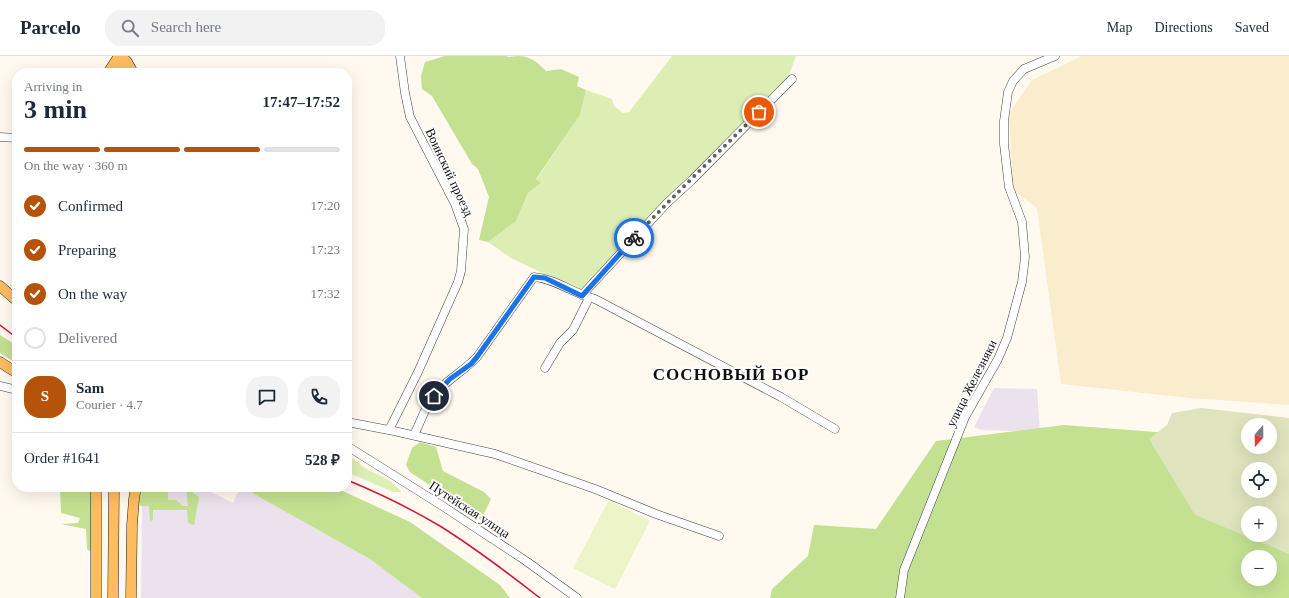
<!DOCTYPE html>
<html lang="en">
<head>
<meta charset="utf-8">
<style>
	:root { --surface:#fff; --page:#f2f2f3; --text:#1f2937; --muted:#747a83; --line:#e0e1e3; --accent:#b45309 }
	body { margin:0; font-family:Georgia,serif; background:var(--page); color:var(--text); height:100vh; display:flex; flex-direction:column; font-size:15px; white-space:nowrap }
	* { box-sizing:border-box; margin:0 }
	p { font-size:13px; color:var(--muted) }
	.icon { flex:none; width:22px; height:22px; fill:none; stroke:currentColor; stroke-width:2; stroke-linecap:round; stroke-linejoin:round }
	.map { position:relative; flex:1; overflow:hidden }
	.drawer { position:absolute; left:12px; top:12px; width:340px; height:424px; display:flex; flex-direction:column; background:var(--surface); border-radius:16px; box-shadow:0 4px 16px #0002 }
	.drawer>* { flex:none }
	.needle { width:26px; rotate:200deg }
	.controls { position:absolute; left:1241px; top:362px; display:grid; gap:8px }
	.controls a { display:grid; place-items:center; width:36px; height:36px; border-radius:50%; background:var(--surface); box-shadow:0 4px 16px #0002; font-size:20px }
	.pin { position:absolute; display:grid; place-items:center; width:34px; height:34px; color:#fff; margin:-17px; border:2px solid #fff; border-radius:50%; box-shadow:0 1px 4px #0007 }
	.courier { position:absolute; display:grid; place-items:center; width:40px; height:40px; margin:-20px; border:3px solid #1a73e8; border-radius:50%; background:#fff; color:#222; box-shadow:0 1px 5px #0007 }
	.head em { font-style:normal; font-weight:700 }
	.head div { display:flex; flex-direction:column-reverse }
	.head { display:flex; align-items:center; justify-content:space-between; height:68px; padding:0 12px }
	h1 { font-size:26px; font-weight:700; line-height:30px }
	.bar { display:grid; grid-template-columns:repeat(4,1fr); gap:6px 4px; align-content:center; height:48px; padding:0 12px }
	.bar i { height:5px; border-radius:3px; background:var(--line) }
	.bar .on { background:var(--accent) }
	.bar p { grid-column:span 4 }
	.line { display:flex; align-items:center; gap:10px; padding:0 12px; border-top:1px solid var(--line) }
	.line div { flex:1 }
	.round { display:grid; place-items:center; flex:none; width:42px; height:42px; border-radius:16px; background:var(--page) }
	ol { padding:0 12px; list-style:none }
	li { display:flex; align-items:center; gap:12px; height:44px }
	li p { margin-inline-start:auto }
	li .icon { padding:4px; border-radius:50%; background:var(--accent); color:#fff; stroke-width:4 }
	li:last-child { color:var(--muted) }
	li i { width:22px; height:22px; border:2px solid var(--line); border-radius:50% }
	header { display:flex; align-items:center; gap:24px; box-sizing:border-box; height:56px; padding:0 20px; background:var(--surface); border-bottom:1px solid var(--line) }
	header strong { font-size:19px }
	nav { display:flex; gap:22px; margin-inline-start:auto; font-size:14px }
	.search { width:280px; height:36px; background:var(--page); display:flex; align-items:center; gap:10px; box-sizing:border-box; padding:0 14px; border-radius:16px; color:var(--muted); font-size:15px }
	.map>svg:first-child { display:block }
	.industrial { fill:#ebe2ee }
	.farmland { fill:#f9edcd }
	.green { fill:#ddeeb5 }
	.forest { fill:#c4e192; fill-rule:evenodd }
	.cemetery { fill:#dfe4be; fill-rule:evenodd }
	.pitch { fill:#edf4c8 }
	.lines { fill:none; stroke-linecap:round; stroke-linejoin:round }
	.minor-casing { stroke:#424242; stroke-width:9 }
	.major-casing { stroke:#202020; stroke-width:11 }
	.minor { stroke:#fff; stroke-width:8 }
	.major { stroke:#ffbc60; stroke-width:10 }
	.rail { stroke:#ce1740; stroke-width:1.5 }
	.done { stroke:#63615e; stroke-width:4; stroke-dasharray:0 7.2 }
	.route { stroke:#1a73e8; stroke-width:5 }
	.labels { text-anchor:middle; stroke-width:4; stroke-linejoin:round; paint-order:stroke }
	.street-label { font-size:13px; fill:#0f0f0f; stroke:#fff }
	.district-label { font-size:17px; font-weight:bold; letter-spacing:1px; fill:#0f0f0f; stroke:#fff }
</style>
</head>
<body>
<header>
<strong>Parcelo</strong>
<div class="search"><svg class="icon" aria-label="search" viewBox="0 0 24 24"><circle cx="10" cy="10" r="6"/><path d="M15 15l6 6"/></svg>Search here</div>
<nav><a>Map</a><a>Directions</a><a>Saved</a></nav>
</header>
<div class="map">
<svg width="1289" height="542" viewBox="0 0 1289 542">
	<rect width="100%" height="100%" fill="#fff9f0"/>
	<path class="industrial" d="M994,332l43,1 3,43 -59,-2 -7,-3z
		M145,431h55l33,16 6,-13 -2,-3h17l-2,6 118,66 52,39h-281l1,-92z"/>
	<path class="farmland" d="M1082,0h207v349l-99,-7 -129,-14 -24,-176 -24,-18 -4,-77 23,-33z"/>
	<path class="green" d="M672,0h124l-10,27 -108,105 -98,103 -69,-33 -23,-16 28,-21 12,-28 13,-10 -5,-3 44,-65 6,-25 26,9 3,8 8,6 6,-1z
		M347,399c7,4 12,8 18,13 15,9 25,9 36,24h-8l-46,-20z"/>
	<path class="forest" d="M445,0h61c4,2 7,0 12,0 13,0 20,7 28,15l15,-2 18,8 -2,9 9,4 -6,25 -44,64 5,4 -13,10 -12,28 -28,21 -9,-2 10,-43 -11,-28 -6,-5 -40,-68 -10,-7 -1,-13 4,-14z
		M0,279l17,11v18l-17,-11z
		M1064,369l184,14v8l41,1v150h-519l2,-9 36,-33 6,-31 62,4 60,-88zM1248,413h22v22h-22zM1248,457h22v22h-22zM1248,501h22v22h-22z
		M420,386l16,5 7,24 41,21 7,7 -10,21 -71,-48 -4,-7 6,-17z
		M60,431h32l-1,63 -2,1 -2,-2 -1,-20 -25,-5 17,-1 2,-5 -19,-5z
		M143,431h25v13h8l7,6h5l-2,-19h6l1,6 6,4 -5,28 -6,-2 -1,-13h-34v10l-3,1 -1,-15h-9l-1,-5z
		M254,431h80l76,35 90,63 10,13h-88l-52,-39 -118,-66z"/>
	<path class="cemetery" d="M1201,352l88,10v136l-94,-39 -46,-76 18,-14 5,-12zM1248,369h22v22h-22zM1248,413h22v22h-22zM1248,457h22v22h-22z"/>
	<path class="pitch" d="M609,444l41,21 -35,68 -42,-21z"/>
	<g class="lines">
		<defs>
			<path id="minor" d="M0,81l17,1
				M582,239l85,-92 25,-23 100,-101
				M545,312l15,-25 13,-13 16,-32
				M0,330l17,4
				M347,366l47,9 101,23 100,35 61,25 63,22
				M389,374l29,-58 40,-90 3,-11 3,-42 -9,-25 -45,-87 -5,-24 -5,-37
				M414,379c6,-12 11,-27 19,-39 12,-15 31,-25 44,-39l57,-80c22,2 40,17 61,22l186,98 54,32
				M347,390l94,59 85,56 51,37
				M900,542l4,-28 61,-153 33,-58 9,-21 15,-56 3,-25 -3,-35 -13,-35 -5,-43v-23l4,-29 5,-11 11,-12 31,-13"/>
			<path id="major" d="M121,0l6,6 6,11
				M108,17l11,-17
				M120,17v-17
				M0,230l17,15
				M0,306l17,11
				M96,542v-111
				M113,542l1,-111
				M131,542l1,-73 2,-26 2,-12"/>
		</defs>
		<use href="#minor" class="minor-casing"/>
		<use href="#major" class="major-casing"/>
		<use href="#minor" class="minor"/>
		<use href="#major" class="major"/>
		<path class="rail" d="M0,269l17,13
			M347,424c32,13 64,29 93,46 35,22 68,47 100,72"/>
	</g>
	<g class="lines">
		<path class="done" d="M634,182c40,-43 83,-84 125,-126"/>
		<path class="route" d="M434,340l16,-17 21,-15 6,-7 57,-80 11,1 37,18 52,-58"/>
	</g>
	<g class="labels">
		<g class="street-label">
			<text transform="translate(450 116) rotate(65)" y="5">Воинский проезд</text>
			<text transform="translate(971 327) rotate(-63)" y="5">улица Железняки</text>
			<text transform="translate(470 453) rotate(33)" y="5">Путейская улица</text>
		</g>
		<g class="district-label">
			<text x="731" y="324">СОСНОВЫЙ БОР</text>
		</g>
	</g>
</svg>
<div class="controls">
<a><svg class="needle" viewBox="-14 -14 28 28"><path d="M0-13l5 13h-10z" fill="#e53935"/><path d="M0 13l5-13h-10z" fill="#747a83"/></svg></a>
<a><svg class="icon" aria-label="locate" viewBox="0 0 24 24"><circle cx="12" cy="12" r="6"/><path d="M12 2v4M12 18v4M2 12h4M18 12h4"/></svg></a>
<a>+</a>
<a>−</a>
</div>
<div class="pin" style="left:759px;top:56px;background:#ea580c"><svg class="icon" aria-label="bag" viewBox="0 0 24 24"><path d="M5 8h14l-1 12H6zM9 8a3 3 0 0 1 6 0"/></svg></div>
<div class="pin" style="left:434px;top:340px;background:#1f2937"><svg class="icon" aria-label="home" viewBox="0 0 24 24"><path d="M3 11l9-7 9 7M6 9v11h12V9"/></svg></div>
<div class="courier" style="left:634px;top:182px"><svg class="icon" aria-label="bike" viewBox="0 0 24 24"><circle cx="6" cy="16" r="4"/><circle cx="18" cy="16" r="4"/><path d="M6 16l4-8h5l3 8M10 8l3 8H6M13 5h3"/></svg></div>
<section class="drawer">
<div class="head"><div><h1>3 min</h1><p>Arriving in</p></div><em>17:47–17:52</em></div>
<div class="bar"><i class="on"></i><i class="on"></i><i class="on"></i><i></i><p>On the way · 360 m</p></div>
<ol>
<li><svg class="icon" aria-label="check" viewBox="0 0 24 24"><path d="M5 12l5 5 9-10"/></svg>Confirmed<p>17:20</p></li>
<li><svg class="icon" aria-label="check" viewBox="0 0 24 24"><path d="M5 12l5 5 9-10"/></svg>Preparing<p>17:23</p></li>
<li><svg class="icon" aria-label="check" viewBox="0 0 24 24"><path d="M5 12l5 5 9-10"/></svg>On the way<p>17:32</p></li>
<li><i></i>Delivered</li>
</ol>
<div class="line" style="height:72px"><b class="round" style="background:var(--accent);color:#fff">S</b><div><b>Sam</b><p>Courier · 4.7</p></div><a class="round"><svg class="icon" aria-label="chat" viewBox="0 0 24 24"><path d="M4 5h16v11H9l-5 4z"/></svg></a><a class="round"><svg class="icon" aria-label="phone" viewBox="0 0 24 24"><path d="M5 4h4l2 5-3 2q2 4 5 5l2-3 5 2v4C11 20 4 13 5 4z"/></svg></a></div>
<div class="line" style="height:52px"><div>Order #1641</div><b>528 ₽</b></div>
</section>
</div>
</body>
</html>
